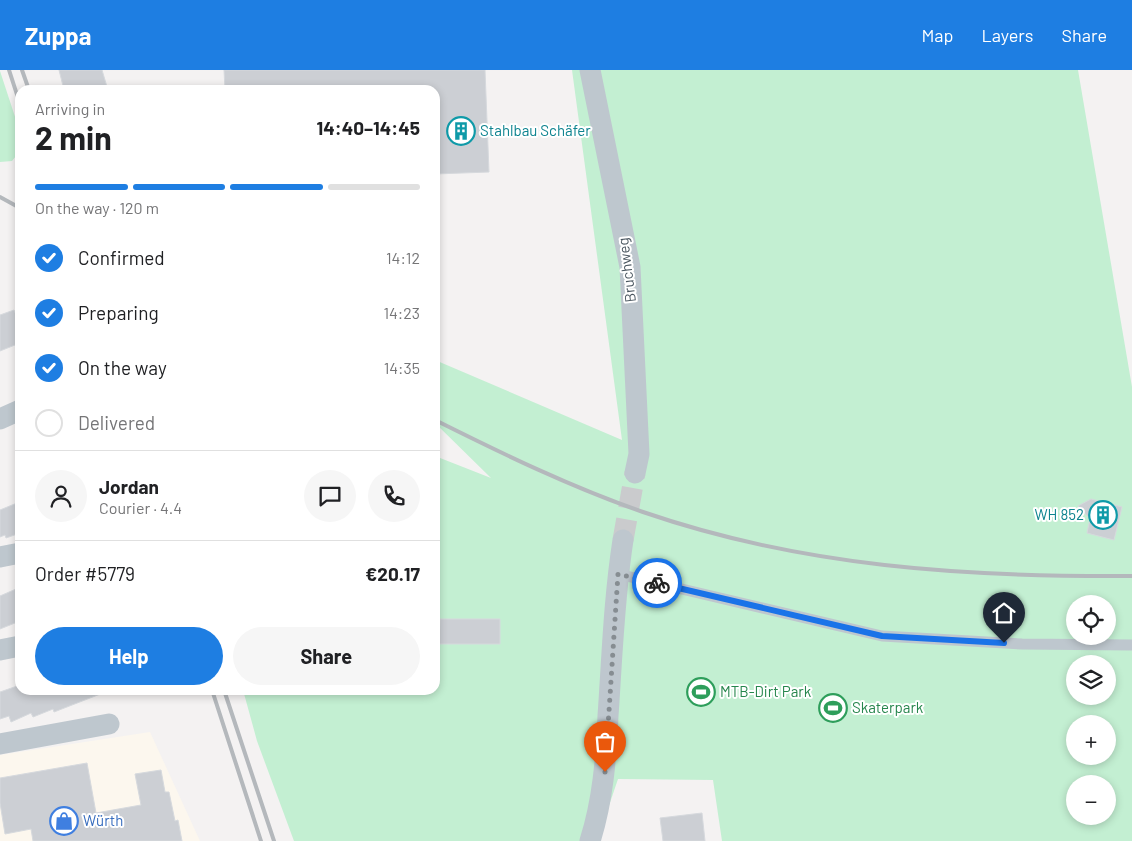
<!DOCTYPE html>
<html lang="en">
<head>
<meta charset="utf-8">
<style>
	:root { --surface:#fff; --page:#f6f6f6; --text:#202124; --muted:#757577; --line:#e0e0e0; --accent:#1e7ee2 }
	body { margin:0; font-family:Barlow,sans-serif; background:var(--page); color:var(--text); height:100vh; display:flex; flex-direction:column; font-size:19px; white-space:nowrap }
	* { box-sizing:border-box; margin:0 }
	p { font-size:16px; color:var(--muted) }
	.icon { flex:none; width:28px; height:28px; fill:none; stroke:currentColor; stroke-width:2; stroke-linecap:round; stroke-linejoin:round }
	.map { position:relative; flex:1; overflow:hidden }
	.drawer { position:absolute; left:15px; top:15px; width:425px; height:610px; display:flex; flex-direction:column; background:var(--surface); border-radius:15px; box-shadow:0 2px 8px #0003 }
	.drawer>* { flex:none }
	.controls { position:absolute; left:1066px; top:525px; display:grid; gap:10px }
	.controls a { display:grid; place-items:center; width:50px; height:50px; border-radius:50%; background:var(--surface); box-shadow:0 2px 8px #0003; font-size:25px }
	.pin { position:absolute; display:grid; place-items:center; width:42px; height:42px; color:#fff; margin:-51px -21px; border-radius:50% 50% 50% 0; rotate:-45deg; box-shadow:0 0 5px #0007 }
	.pin .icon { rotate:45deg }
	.courier { position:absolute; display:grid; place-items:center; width:50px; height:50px; margin:-25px; border:4px solid #1a73e8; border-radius:50%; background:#fff; color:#222; box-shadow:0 1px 6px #0007 }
	.head em { font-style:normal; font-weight:700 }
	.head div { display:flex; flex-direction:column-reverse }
	.head { display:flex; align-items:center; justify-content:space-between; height:85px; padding:0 20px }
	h1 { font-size:32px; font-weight:700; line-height:38px }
	.bar { display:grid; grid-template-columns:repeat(4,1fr); gap:8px 5px; align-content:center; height:60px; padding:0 20px }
	.bar i { height:6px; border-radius:4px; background:var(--line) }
	.bar .current { background:var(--accent) }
	.bar p { grid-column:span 4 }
	.line { display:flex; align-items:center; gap:12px; padding:0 20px; border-top:1px solid var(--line) }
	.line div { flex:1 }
	.round { display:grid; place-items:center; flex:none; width:52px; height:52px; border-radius:26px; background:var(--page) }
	ol { padding:0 20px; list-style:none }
	li { display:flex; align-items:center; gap:15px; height:55px }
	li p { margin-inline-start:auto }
	li .icon { padding:5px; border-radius:50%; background:var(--accent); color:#fff; stroke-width:4 }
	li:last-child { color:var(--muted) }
	li i { width:28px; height:28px; border:2px solid var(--line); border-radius:50% }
	.button { display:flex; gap:10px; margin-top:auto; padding:10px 20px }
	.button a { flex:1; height:58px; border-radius:30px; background:var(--accent); color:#fff; font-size:20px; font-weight:700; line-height:58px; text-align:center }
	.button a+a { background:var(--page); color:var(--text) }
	header { display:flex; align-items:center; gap:30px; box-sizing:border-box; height:70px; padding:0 25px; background:var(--accent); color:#fff }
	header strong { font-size:24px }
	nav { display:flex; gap:28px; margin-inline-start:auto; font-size:18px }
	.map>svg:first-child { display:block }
	.commercial { fill:#fcf7ee }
	.green { fill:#c3efd2; fill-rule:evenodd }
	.building { fill:#cccfd4; stroke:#d6d9dd }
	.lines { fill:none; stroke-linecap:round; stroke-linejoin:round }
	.minor-tunnel { stroke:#cacbcd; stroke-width:21; stroke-dasharray:21 11; stroke-linecap:butt }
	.service { stroke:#bec7ce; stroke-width:11 }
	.minor { stroke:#bec7ce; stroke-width:21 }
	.rail { stroke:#b4b8bc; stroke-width:4 }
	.done { stroke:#868d92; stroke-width:5; stroke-dasharray:0 9 }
	.route { stroke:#1a73e8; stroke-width:6 }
	.labels { text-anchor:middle; stroke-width:4; stroke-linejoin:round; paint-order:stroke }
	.culture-label { font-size:15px; fill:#0d838f; stroke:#fff; text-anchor:start }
	.street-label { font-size:15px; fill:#4a565f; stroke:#fff }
	.leisure-label { font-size:15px; fill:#27864d; stroke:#fff; text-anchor:start }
	.shop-label { font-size:15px; fill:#366cbe; stroke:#fff; text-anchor:start }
</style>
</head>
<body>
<header>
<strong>Zuppa</strong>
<nav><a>Map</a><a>Layers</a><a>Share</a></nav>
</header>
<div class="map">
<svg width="1132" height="771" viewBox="0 0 1132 771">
	<rect width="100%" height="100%" fill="#f4f2f2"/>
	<path class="commercial" d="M150,662l50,109h-200v-86z"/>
	<path class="green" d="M572,0h506l54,317v454h-410l-9,-61 -95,-1 -21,62h-303l-37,-100 -14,-51h192v-234l56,22 -56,-55v-63l187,80zM1075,534h33v32h-33zM1075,594h33v32h-33zM1075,654h33v32h-33zM1075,714h33v32h-33z
		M0,1l20,61v19l-8,10 -12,1z"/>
	<path class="building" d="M59,0h43l6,20h-44z
		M224,0h261l4,102 -54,2v-84h-210z
		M14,240l6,15v18l-20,8v-36z
		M1091,429l31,8 -8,33 -27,-7 3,-14 -12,-13z
		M17,433l3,8v22l-14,5 -1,-3 -5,2v-27z
		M16,519l4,8v24l-20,8v-33z
		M440,549h60v25h-61z
		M20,615v5l88,1 -54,21 -1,-3 -20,8 -2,-4 -20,9 -2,-6 -9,3v-27z
		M87,693l9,50 45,-8 -6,-31 26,-4 4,22h4l6,29 3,-1 4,21h-149l-2,-12 -26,5 -5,-31v-25z
		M702,743l3,28h-42l-3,-23z"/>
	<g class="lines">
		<path class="minor-tunnel" d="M623,470l12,-67"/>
		<path class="service" d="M618,504l264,62 140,8 110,1"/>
		<path class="minor" d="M590,0l40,197 9,187 -4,19
			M0,349l20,-9
			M0,487l20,-4
			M0,580l20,-4
			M0,674l109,-20
			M590,771c13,-41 16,-82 18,-125 4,-58 6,-118 15,-176"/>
		<path class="rail" d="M9,0l11,34
			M22,0l7,20
			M0,127l20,11
			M435,350c68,34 136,67 208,92 160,55 321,65 489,64
			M212,620l49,151
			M224,620l50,151"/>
	</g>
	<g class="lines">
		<path class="done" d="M605,702l13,-198 39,9"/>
		<path class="route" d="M657,513l225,53 122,7"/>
	</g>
	<defs>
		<symbol id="building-ring" viewBox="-11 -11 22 22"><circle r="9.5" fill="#fff" stroke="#0f9aa8" stroke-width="1.5"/><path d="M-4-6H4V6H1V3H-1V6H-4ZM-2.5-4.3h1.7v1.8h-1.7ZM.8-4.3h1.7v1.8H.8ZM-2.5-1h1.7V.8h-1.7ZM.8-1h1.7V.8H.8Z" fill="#0f9aa8"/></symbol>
		<symbol id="stadium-ring" viewBox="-11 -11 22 22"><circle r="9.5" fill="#fff" stroke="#2e9e5b" stroke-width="1.5"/><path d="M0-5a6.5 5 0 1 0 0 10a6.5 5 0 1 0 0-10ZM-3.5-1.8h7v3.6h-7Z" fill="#2e9e5b"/></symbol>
		<symbol id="shop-ring" viewBox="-11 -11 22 22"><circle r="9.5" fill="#fff" stroke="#3f7fe0" stroke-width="1.5"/><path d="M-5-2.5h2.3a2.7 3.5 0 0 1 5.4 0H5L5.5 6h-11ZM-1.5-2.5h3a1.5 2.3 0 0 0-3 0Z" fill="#3f7fe0"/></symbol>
	</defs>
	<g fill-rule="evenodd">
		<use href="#building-ring" x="445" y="45" width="32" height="32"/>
		<use href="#building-ring" x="1087" y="429" width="32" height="32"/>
		<use href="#stadium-ring" x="685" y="606" width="32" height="32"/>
		<use href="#stadium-ring" x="817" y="622" width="32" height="32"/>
		<use href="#shop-ring" x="48" y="735" width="32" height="32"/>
	</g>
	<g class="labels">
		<g class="culture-label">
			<text x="480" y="66">Stahlbau Schäfer</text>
			<text x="1084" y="450" text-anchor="end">WH 852</text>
		</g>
		<g class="street-label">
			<text transform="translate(627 200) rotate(-97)" y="5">Bruchweg</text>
		</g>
		<g class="leisure-label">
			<text x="720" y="627">MTB-Dirt Park</text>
			<text x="852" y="643">Skaterpark</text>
		</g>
		<g class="shop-label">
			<text x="83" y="756">Würth</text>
		</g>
	</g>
</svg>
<div class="controls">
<a><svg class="icon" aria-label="locate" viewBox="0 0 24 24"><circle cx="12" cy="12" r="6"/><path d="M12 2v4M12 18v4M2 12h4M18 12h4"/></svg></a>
<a><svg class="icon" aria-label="layers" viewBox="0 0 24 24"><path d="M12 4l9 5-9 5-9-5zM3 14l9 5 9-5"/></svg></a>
<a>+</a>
<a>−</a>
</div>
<div class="pin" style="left:605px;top:702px;background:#ea580c"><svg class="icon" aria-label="bag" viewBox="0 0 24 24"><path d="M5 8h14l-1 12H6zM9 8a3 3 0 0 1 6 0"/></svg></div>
<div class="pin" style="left:1004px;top:573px;background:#1f2937"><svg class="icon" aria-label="home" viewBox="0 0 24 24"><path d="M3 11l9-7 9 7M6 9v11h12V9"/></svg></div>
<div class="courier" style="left:657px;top:513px"><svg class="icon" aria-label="bike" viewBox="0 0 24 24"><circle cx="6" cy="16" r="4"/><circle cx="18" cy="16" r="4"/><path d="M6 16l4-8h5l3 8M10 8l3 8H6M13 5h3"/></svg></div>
<section class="drawer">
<div class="head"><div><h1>2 min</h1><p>Arriving in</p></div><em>14:40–14:45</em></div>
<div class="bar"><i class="current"></i><i class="current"></i><i class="current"></i><i></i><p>On the way · 120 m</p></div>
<ol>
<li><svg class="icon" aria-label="check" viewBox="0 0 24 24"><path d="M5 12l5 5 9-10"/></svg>Confirmed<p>14:12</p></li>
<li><svg class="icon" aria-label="check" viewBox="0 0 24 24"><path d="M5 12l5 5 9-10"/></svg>Preparing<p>14:23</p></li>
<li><svg class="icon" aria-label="check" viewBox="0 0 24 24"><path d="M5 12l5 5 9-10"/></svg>On the way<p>14:35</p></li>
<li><i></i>Delivered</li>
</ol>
<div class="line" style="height:90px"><a class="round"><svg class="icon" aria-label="person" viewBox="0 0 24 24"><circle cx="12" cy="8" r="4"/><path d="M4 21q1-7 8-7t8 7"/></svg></a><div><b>Jordan</b><p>Courier · 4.4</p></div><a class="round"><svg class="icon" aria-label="chat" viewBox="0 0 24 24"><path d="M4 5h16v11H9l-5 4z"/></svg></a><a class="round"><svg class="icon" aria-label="phone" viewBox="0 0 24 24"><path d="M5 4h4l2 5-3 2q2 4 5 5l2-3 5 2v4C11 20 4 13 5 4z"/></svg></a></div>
<div class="line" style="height:65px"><div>Order #5779</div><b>€20.17</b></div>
<div class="button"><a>Help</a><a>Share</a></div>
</section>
</div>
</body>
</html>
